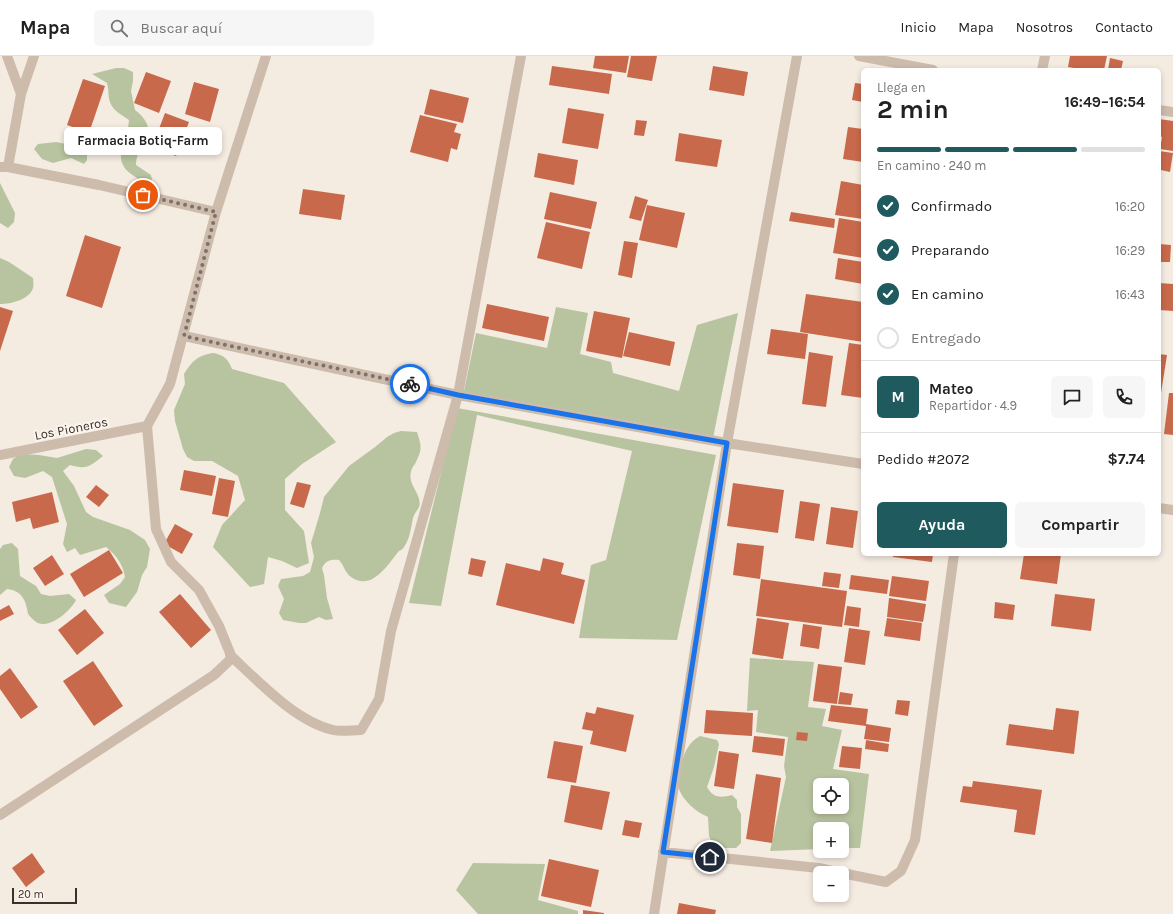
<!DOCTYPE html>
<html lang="es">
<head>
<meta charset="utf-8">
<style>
	:root { --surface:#fff; --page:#f6f6f6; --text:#222; --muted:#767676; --line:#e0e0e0; --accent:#1f5a5e }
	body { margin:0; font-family:Karla,sans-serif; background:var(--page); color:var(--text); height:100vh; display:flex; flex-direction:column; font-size:15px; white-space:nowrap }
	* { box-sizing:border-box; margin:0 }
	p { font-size:13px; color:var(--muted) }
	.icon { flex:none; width:22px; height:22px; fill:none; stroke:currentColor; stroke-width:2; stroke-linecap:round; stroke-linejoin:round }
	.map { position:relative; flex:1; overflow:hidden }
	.details { position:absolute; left:861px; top:12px; width:300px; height:488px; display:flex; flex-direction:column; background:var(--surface); border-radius:6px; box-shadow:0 2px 6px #0003 }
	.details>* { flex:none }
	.fabs { position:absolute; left:813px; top:722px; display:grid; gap:8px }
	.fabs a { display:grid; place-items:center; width:36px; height:36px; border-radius:6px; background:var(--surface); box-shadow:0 2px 6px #0003; font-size:20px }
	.scale { position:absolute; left:12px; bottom:10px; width:65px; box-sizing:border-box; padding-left:4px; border:2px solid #3b302b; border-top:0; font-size:11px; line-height:14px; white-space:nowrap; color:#3b302b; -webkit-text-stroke:3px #fbf5ee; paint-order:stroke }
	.pin { position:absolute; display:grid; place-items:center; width:34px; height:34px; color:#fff; margin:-17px; border:2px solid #fff; border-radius:50%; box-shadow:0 1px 4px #0007 }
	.courier { position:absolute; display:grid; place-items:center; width:40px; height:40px; margin:-20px; border:3px solid #1a73e8; border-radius:50%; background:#fff; color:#222; box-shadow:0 1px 5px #0007 }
	.bubble { position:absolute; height:28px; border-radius:6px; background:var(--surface); box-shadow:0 2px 6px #0003; font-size:13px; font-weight:700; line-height:28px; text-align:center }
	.overview em { font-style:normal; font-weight:700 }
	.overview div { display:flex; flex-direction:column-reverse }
	.overview { display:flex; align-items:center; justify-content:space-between; height:68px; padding:0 16px }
	h1 { font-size:26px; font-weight:700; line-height:30px }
	.bar { display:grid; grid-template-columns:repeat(4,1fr); gap:6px 4px; align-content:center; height:48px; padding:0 16px }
	.bar i { height:5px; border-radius:3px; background:var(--line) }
	.bar .current { background:var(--accent) }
	.bar p { grid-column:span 4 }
	.line { display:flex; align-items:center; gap:10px; padding:0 16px; border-top:1px solid var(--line) }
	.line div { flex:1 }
	.round { display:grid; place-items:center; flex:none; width:42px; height:42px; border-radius:6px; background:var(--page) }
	ol { padding:0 16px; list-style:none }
	li { display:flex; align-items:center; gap:12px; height:44px }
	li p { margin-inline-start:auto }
	li .icon { padding:4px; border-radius:50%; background:var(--accent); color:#fff; stroke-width:4 }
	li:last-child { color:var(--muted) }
	li i { width:22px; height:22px; border:2px solid var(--line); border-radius:50% }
	.button { display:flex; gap:8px; margin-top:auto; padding:8px 16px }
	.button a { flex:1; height:46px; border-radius:6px; background:var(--accent); color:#fff; font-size:16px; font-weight:700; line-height:46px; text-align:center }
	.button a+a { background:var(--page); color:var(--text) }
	header { display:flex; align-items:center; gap:24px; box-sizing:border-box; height:56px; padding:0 20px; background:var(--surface); border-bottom:1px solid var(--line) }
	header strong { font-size:19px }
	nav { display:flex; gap:22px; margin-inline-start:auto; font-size:14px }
	.search { width:280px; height:36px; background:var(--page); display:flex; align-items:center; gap:10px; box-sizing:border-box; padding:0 14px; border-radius:6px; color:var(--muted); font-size:15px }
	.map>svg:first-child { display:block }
	.green { fill:#b8c4a0; fill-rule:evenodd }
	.building { fill:#c8694b }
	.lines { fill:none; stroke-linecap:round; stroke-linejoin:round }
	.street { stroke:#cdbbac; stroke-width:10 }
	.done { stroke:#7c716b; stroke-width:4; stroke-dasharray:0 7.2 }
	.route { stroke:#1a73e8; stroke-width:5 }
	.labels { text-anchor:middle; stroke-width:4; stroke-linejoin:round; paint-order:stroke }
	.street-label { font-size:13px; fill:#3b302b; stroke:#fbf5ee }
</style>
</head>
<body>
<header>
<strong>Mapa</strong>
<div class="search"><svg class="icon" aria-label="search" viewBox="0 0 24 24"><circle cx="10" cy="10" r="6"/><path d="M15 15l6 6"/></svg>Buscar aquí</div>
<nav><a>Inicio</a><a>Mapa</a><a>Nosotros</a><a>Contacto</a></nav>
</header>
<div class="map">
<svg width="1173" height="858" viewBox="0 0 1173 858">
	<rect width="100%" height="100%" fill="#f4ebe1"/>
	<path class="green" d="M116,12h8l9,4v9l-2,10 4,19c29,23 1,32 1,55l15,10 2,10c-9,-2 -15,-6 -22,-11 -21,-16 -3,-34 -2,-54 -7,-5 -16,-9 -19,-18 -2,-4 -1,-12 -3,-19l-15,-9z
		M56,86l20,4 11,9v5l-3,4 -13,-6 -18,5 -11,-4 -8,-10 4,-5z
		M0,127l15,30 -1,9 -6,6 -8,-5z
		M0,202l9,4 24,16c0,3 1,7 0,10 -4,12 -22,16 -33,16z
		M556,251l32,6 -8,41 31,8 2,11 66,18 18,-66 41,-12 -25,125 -250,-42 13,-63 71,15z
		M213,297c11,2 15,6 19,16l52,14 52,59 -34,22 -17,15v31l19,21 5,32 -12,5 -15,-7 -14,-4 -4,27 -14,3 -37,-40 9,-22 23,-25 -7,-24 -26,-15h-18l-7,-4 -4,-8 -8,-28 -1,-11 11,-26 -1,-10c7,-12 14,-19 29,-21z
		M457,352l259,47 -39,185 -98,-2 12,-73 15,-5 26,-109 -155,-36 -36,191 -32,-3z
		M401,375l16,1c5,15 5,18 -2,32 -2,2 -4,6 -4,8 -4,13 12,23 8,35 -2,4 -5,7 -6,11 -2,9 -3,21 -9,29 -1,2 -3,3 -5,4 -11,13 -27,41 -48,26 -6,-4 -7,-12 -12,-17 -8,-1 -13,0 -17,8l2,7 3,23 6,21 -7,1 -7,-3 -13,6h-7l-16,-3 -4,-7 5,-14 -6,-13 3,-7 22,-3 7,-4 4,-15 -3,-14 9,-30 4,-16 25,-31 26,-19 12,-10 7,-4z
		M86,393l10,1 7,6c-13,10 -16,14 -33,9l-7,6 11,15 12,26 7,5 37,13 15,10 5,9 -3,18 -5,8 -5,17 -11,15 -17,-4 -5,-8 16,-11 5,-7c-2,-13 -9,-22 -19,-30l-26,8 -5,-7 -8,4 -4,-8 4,-20 -15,-47 -9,-6 -18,7 -11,-2 -5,-9 4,-8 8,-5 18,1 18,3z
		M12,487l6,6 2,27 16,10 5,8 9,2 19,-2 7,6c-4,9 -21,24 -32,24 -6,1 -12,-5 -16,-10 -2,-14 -6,-23 -21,-25l-7,6v-46l3,-4z
		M750,602l64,4 -6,45 18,2 -4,17 20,4 -9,39 36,5 -9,74h-18v-19h-22v20l-50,2 16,-74 -2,-11 4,-29 -32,-5 2,-22 -11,1zM820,729h22v22h-22z
		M700,680l17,4 2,4 -5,23 -7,20c6,11 13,11 25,8l5,5v7l4,7v29l-5,5h-15l-7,-2 -5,-10 -1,-19c-12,-5 -25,-16 -30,-30 3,-18 3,-41 22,-51z
		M473,807l72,1 -7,36 40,11v3h-100l-22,-24z"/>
	<path class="building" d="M595,0h34l-3,17 -33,-5z
		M631,0h26l-5,25 -25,-4z
		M1070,0h37l-3,14h-18l-18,-3z
		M1110,2l13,3 -2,9h-13z
		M552,10l60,8 -3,20 -60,-9z
		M713,10l35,6 -4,24 -35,-6z
		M146,16l25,9 -12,32 -25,-10z
		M83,23l22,7 -16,47 -22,-8z
		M194,26l25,7 -9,33 -25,-8z
		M855,27l8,1v18l-11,-2z
		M430,33l39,9 -6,25 -39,-9z
		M568,52l36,6 -6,35 -36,-6z
		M165,57l24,9 -13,34 -24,-9z
		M420,59l37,9 -3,8 7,2 -4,16 -6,-2 -3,14 -38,-10z
		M1159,63l14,2v30l-13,-2 2,-12 -3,-1z
		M636,64l11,1 -3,15 -10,-1z
		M848,71l15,2v33l-20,-3z
		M679,77l43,7 -5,27 -42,-6z
		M1159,95l14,2 -3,19 -9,-2 -1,9z
		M538,97l40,7 -4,25 -40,-8z
		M841,125l22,4v34l-28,-4z
		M303,133l42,6 -4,25 -42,-6z
		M550,136l47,10 -6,27 -47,-10z
		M635,140l13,4 -7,21 -12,-3z
		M647,149l38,8 -8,35 -38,-8z
		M791,156l44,7 -1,9 -45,-7z
		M839,162l24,4v36l-30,-5z
		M546,166l44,10 -8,37 -45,-11z
		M85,179l36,12 -19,61 -36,-12z
		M624,185l14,2 -6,35 -14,-3z
		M1159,188l12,1 -1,17h-11z
		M838,202l25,4v22l-28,-5z
		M1159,227l14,1v27l-14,-1z
		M806,238l57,8v40l-63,-10z
		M487,248l62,13 -5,24 -62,-13z
		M0,251l13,4 -13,40z
		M594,255l36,7 -8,40 -36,-7z
		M771,273l37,5 -3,25 -38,-5z
		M629,276l46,10 -5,24 -47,-10z
		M849,287l14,2v53l-22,-3z
		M809,296l24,4 -7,51 -24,-3z
		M1159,298l8,1 -6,38 -2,-1z
		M1169,337h4v42l-9,-1z
		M184,414l32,6 -4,20 -32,-6z
		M219,422l16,3 -7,36 -16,-3z
		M297,426l14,3 -7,23 -14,-4z
		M733,427l51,7 -6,43 -51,-7z
		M96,429l13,10 -10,12 -13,-10z
		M52,436l7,30 -26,7 -3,-11 -14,4 -4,-20z
		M800,445l20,3 -6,37 -19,-3z
		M831,451l27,4 -5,37 -27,-4z
		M175,468l18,10 -11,20 -18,-10z
		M737,487l27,3 -4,33 -27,-4z
		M109,494l14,23 -39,24 -14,-23z
		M893,498h40l-1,8 -39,-5z
		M1024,498h37l-4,30 -37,-5z
		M52,499l12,19 -19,12 -12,-18z
		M471,502l15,3 -4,16 -14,-3z
		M543,502l21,5 -3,11 24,6 -11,44 -78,-19 10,-42 34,8z
		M824,516l17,2 -2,14 -17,-2z
		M851,519l38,5 -2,14 -38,-5z
		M892,520l37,5 -3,20 -37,-5z
		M761,523l86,12 -5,36 -86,-11z
		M180,538l31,36 -20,18 -32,-36z
		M1055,538l40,5 -4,32 -40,-5z
		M889,542l37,6 -3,18 -36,-5z
		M995,546l20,3 -2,15 -19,-2z
		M9,549l5,9 -14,7v-11z
		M847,550l14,2 -2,19 -15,-2z
		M85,553l19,24 -27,22 -19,-25z
		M757,562l32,5 -6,36 -31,-5z
		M887,562l35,5 -2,18 -36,-5z
		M803,568l19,3 -3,22 -19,-3z
		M849,572l21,3 -5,34 -21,-3z
		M93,605l30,45 -29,20 -31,-45z
		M818,608l24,3 -5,37 -24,-3z
		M10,612l28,39 -17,12 -21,-30v-13z
		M840,636l13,2 -2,11 -13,-1z
		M897,644l13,1 -2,15 -13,-2z
		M831,649l37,4 -2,15 25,4 -2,14 -25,-3 2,-13 -38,-5z
		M597,651l37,8 -8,37 -36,-8 3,-13 -11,-2 4,-17 9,2z
		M1056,652l23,3 -5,43 -68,-9 3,-21 44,6z
		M706,654l47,3 -1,23 -48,-3z
		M797,676l11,1 -1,8 -11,-1z
		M754,680l31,3 -2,17 -31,-4z
		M866,684l23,4 -1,8 -23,-3z
		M554,685l29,5 -7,37 -29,-5z
		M842,690l20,2 -2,21 -21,-2z
		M719,695l20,3 -5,35 -20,-3z
		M756,718l25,4 -9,65 -26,-4z
		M973,725l69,9 -7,45 -21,-3 3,-22 -57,-8 3,-16 9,1z
		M571,729l39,7 -8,38 -38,-8z
		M625,764l17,3 -3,15 -17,-3z
		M32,797l13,19 -19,15 -14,-19z
		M549,803l50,11 -8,37 -50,-11z
		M679,847l37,7 -1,4h-38z
		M583,854l21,3v1h-21z"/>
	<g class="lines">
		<path class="street" d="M7,0l14,38 -13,73
			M859,0l74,14
			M1042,14l3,-14
			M21,38l13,-38
			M1159,54l14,2
			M0,111h8l91,18 117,27
			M184,280l274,59 269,48 136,21
			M0,399l147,-29
			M1159,452l14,2
			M230,599c28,26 65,66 103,75 9,2 19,0 28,0l18,-31 12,-68 67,-236 63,-339
			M0,759l214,-140 18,-17 -13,-32 -20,-36 -28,-28 -15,-33 -9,-103 23,-42 46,-172 50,-156
			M663,796l156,16 22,5
			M842,817l44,9 15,-11 14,-31 39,-286
			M654,858l73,-471 70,-387"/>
	</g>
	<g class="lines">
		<path class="done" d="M143,139l73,17 -32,124 226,48"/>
		<path class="route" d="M410,328l48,11 269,48 -64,409 47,5"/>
	</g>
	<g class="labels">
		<g class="street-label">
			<text transform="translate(71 372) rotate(-11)" y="5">Los Pioneros</text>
		</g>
	</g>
</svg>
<div class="fabs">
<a><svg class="icon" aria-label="locate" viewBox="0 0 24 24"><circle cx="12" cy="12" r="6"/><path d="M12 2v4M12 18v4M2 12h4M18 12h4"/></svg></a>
<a>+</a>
<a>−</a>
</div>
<div class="scale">20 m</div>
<div class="pin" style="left:143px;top:139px;background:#ea580c"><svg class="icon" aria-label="bag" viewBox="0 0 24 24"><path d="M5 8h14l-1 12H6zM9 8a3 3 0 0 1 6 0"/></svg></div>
<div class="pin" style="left:710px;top:801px;background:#1f2937"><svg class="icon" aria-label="home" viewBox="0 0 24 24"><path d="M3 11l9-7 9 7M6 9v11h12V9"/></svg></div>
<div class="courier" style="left:410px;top:328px"><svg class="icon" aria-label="bike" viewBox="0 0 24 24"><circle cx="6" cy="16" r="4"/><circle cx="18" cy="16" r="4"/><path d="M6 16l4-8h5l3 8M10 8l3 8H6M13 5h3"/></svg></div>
<div class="bubble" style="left:64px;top:71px;width:158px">Farmacia Botiq-Farm</div>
<section class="details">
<div class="overview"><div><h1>2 min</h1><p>Llega en</p></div><em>16:49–16:54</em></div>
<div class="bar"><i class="current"></i><i class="current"></i><i class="current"></i><i></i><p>En camino · 240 m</p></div>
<ol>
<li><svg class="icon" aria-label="check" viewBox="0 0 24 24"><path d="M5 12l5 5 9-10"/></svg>Confirmado<p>16:20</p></li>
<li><svg class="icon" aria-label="check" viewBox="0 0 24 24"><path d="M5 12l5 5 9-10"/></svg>Preparando<p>16:29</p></li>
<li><svg class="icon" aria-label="check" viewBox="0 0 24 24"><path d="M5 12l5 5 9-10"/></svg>En camino<p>16:43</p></li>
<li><i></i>Entregado</li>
</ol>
<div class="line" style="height:72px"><b class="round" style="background:var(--accent);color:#fff">M</b><div><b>Mateo</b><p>Repartidor · 4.9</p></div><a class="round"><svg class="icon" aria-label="chat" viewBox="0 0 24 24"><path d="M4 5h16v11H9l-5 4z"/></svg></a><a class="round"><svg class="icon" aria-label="phone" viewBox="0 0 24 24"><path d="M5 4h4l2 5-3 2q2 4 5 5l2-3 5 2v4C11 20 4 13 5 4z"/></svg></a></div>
<div class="line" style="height:52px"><div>Pedido #2072</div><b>$7.74</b></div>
<div class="button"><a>Ayuda</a><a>Compartir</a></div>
</section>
</div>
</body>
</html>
